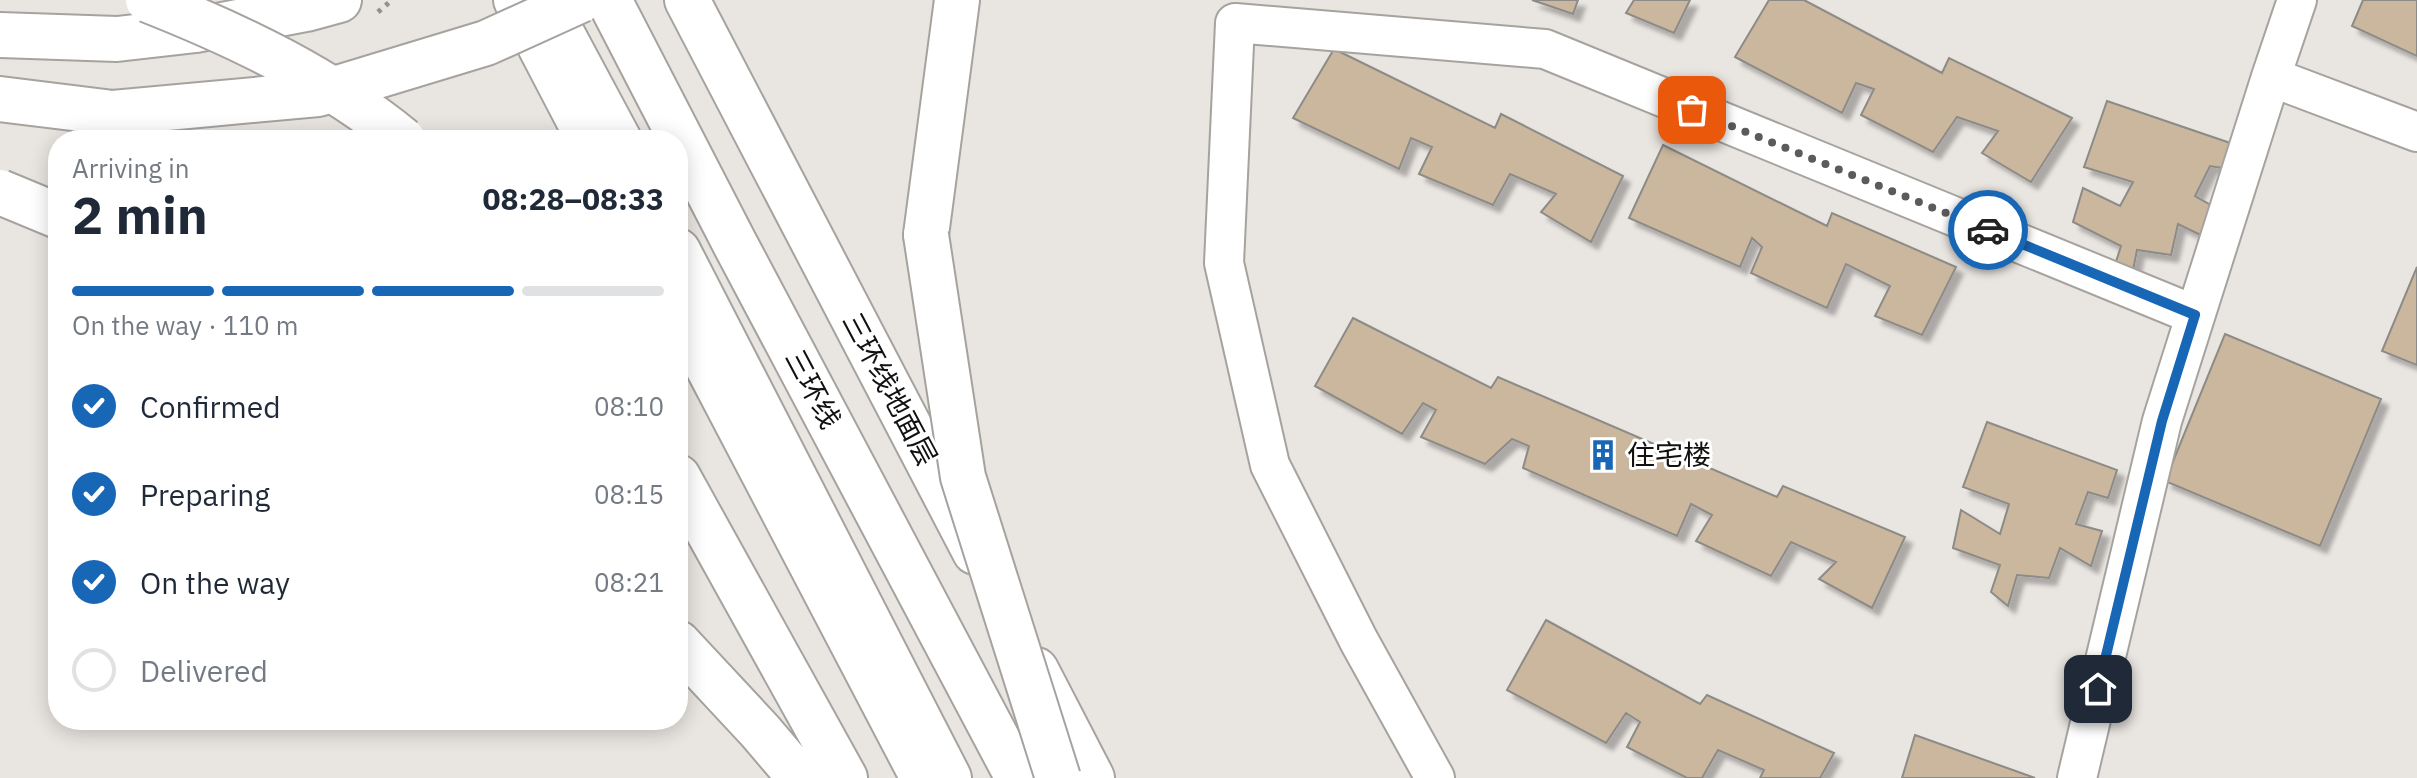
<!DOCTYPE html>
<html lang="en">
<head>
<meta charset="utf-8">
<style>
	:root { --surface:#fff; --page:#f2f2f3; --text:#1f2937; --muted:#747a83; --line:#e0e1e3; --accent:#1867b6 }
	body { margin:0; font-family:"IBM Plex Sans","Noto Sans SC",sans-serif; background:var(--page); color:var(--text); height:100vh; display:flex; flex-direction:column; font-size:30px; white-space:nowrap }
	* { box-sizing:border-box; margin:0 }
	p { font-size:26px; color:var(--muted) }
	.icon { flex:none; width:44px; height:44px; fill:none; stroke:currentColor; stroke-width:2; stroke-linecap:round; stroke-linejoin:round }
	.map { position:relative; flex:1; overflow:hidden }
	.drawer { position:absolute; left:48px; top:130px; width:640px; height:600px; display:flex; flex-direction:column; background:var(--surface); border-radius:32px; box-shadow:0 4px 20px #0003 }
	.drawer>* { flex:none }
	.pin { position:absolute; display:grid; place-items:center; width:68px; height:68px; color:#fff; margin:-34px; border-radius:16px; box-shadow:0 4px 12px #0006 }
	.courier { position:absolute; display:grid; place-items:center; width:80px; height:80px; margin:-40px; border:6px solid #1867b6; border-radius:50%; background:#fff; color:#222; box-shadow:0 2px 10px #0007 }
	.head em { font-style:normal; font-weight:700 }
	.head div { display:flex; flex-direction:column-reverse }
	.head { display:flex; align-items:center; justify-content:space-between; height:136px; padding:0 24px }
	h1 { font-size:52px; font-weight:700; line-height:60px }
	.bar { display:grid; grid-template-columns:repeat(4,1fr); gap:12px 8px; align-content:center; height:96px; padding:0 24px }
	.bar i { height:10px; border-radius:6px; background:var(--line) }
	.bar .on { background:var(--accent) }
	.bar p { grid-column:span 4 }
	ol { padding:0 24px; list-style:none }
	li { display:flex; align-items:center; gap:24px; height:88px }
	li p { margin-inline-start:auto }
	li .icon { padding:8px; border-radius:50%; background:var(--accent); color:#fff; stroke-width:4 }
	li:last-child { color:var(--muted) }
	li i { width:44px; height:44px; border:4px solid var(--line); border-radius:50% }
	.map>svg:first-child { display:block }
	.building { fill:#cab79d; stroke:#8d8b87; stroke-width:2; filter:url(#shadow) }
	.lines { fill:none; stroke-linecap:round; stroke-linejoin:round }
	.minor-casing { stroke:#a6a39f; stroke-width:42 }
	.primary-casing { stroke:#a6a39f; stroke-width:48 }
	.trunk-casing { stroke:#a6a39f; stroke-width:48 }
	.path { stroke:#94918e; stroke-width:5; stroke-dasharray:4 6; stroke-linecap:butt }
	.minor { stroke:#fff; stroke-width:38 }
	.primary { stroke:#fff; stroke-width:44 }
	.trunk { stroke:#fff; stroke-width:44 }
	.trunk-bridge-casing { stroke:#a6a39f; stroke-width:48; stroke-linecap:butt }
	.trunk-bridge { stroke:#fff; stroke-width:44 }
	.done { stroke:#5d5b59; stroke-width:8; stroke-dasharray:0 14.4 }
	.route { stroke:#1867b6; stroke-width:10 }
	.labels { text-anchor:middle; stroke-width:6; stroke-linejoin:round; paint-order:stroke }
	.street-label { font-size:28px; fill:#121110; stroke:#fff }
	.poi-label { font-size:28px; fill:#121110; stroke:#fff; text-anchor:start }
</style>
</head>
<body>
<div class="map">
<svg width="2417" height="778" viewBox="0 0 2417 778">
	<defs>
		<filter id="shadow"><feDropShadow dx="7" dy="7" stdDeviation="2" flood-color="#0004"/></filter>
	</defs>
	<rect width="100%" height="100%" fill="#e9e5e1"/>
	<path class="building" d="M1532,0h46l-5,14z
		M1634,0h56l-16,33 -48,-20z
		M1769,0h35l138,73 7,-15 123,60 -41,64 -49,-29 16,-22 -41,-14 -24,35 -72,-37 13,-26 -18,-6 -14,30 -107,-56z
		M2363,0h54v56l-65,-30z
		M1334,49l161,79 6,-14 122,62 -32,66 -50,-30 15,-18 -46,-20 -17,31 -74,-31 13,-27 -21,-9 -12,31 -106,-51z
		M2107,101l135,46 -6,23 -26,-4 -15,30 28,16 -6,31 -39,-19 -7,31 -34,-5 -6,30 -18,-9 8,-25 -48,-24 10,-34 37,18 13,-24 -49,-15z
		M1663,145l164,81 5,-13 124,54 -34,68 -47,-19 15,-30 -44,-22 -19,44 -76,-35 11,-26 -10,-9 -12,29 -111,-49z
		M2417,267v98l-35,-14z
		M1353,318l138,70 7,-11 279,120 6,-11 122,51 -33,71 -53,-29 17,-17 -45,-20 -20,34 -75,-35 16,-26 -21,-11 -14,32 -154,-68 6,-22 -17,-7 -27,25 -64,-27 15,-27 -13,-7 -21,31 -87,-48z
		M2225,334l156,65 -61,147 -155,-65z
		M1987,422l130,48 -9,28 -20,-6 -12,32 26,7 -11,35 -31,-18 -11,30 -32,-3 -9,31 -17,-14 9,-27 -47,-17 8,-38 39,24 9,-30 -46,-17z
		M1546,620l154,84 7,-9 127,58 -14,25h-60l4,-8 -46,-20 -16,28h-15l-60,-31 13,-25 -14,-9 -20,30 -99,-53z
		M1915,735l120,43h-133z"/>
	<g class="lines">
		<defs>
			<path id="minor" d="M2271,77l146,55
				M1435,778l-76,-137 -89,-176 -46,-202 11,-240 310,26 650,266
				M2077,778l85,-357 109,-344 26,-77"/>
			<path id="primary" d="M516,0l73,140
				M687,0l288,552
				M678,310l245,468
				M1036,670l56,108"/>
			<path id="trunk" d="M544,0l75,140
				M609,0l125,242 284,536
				M0,35l117,4 79,-9 110,-21 33,-9
				M0,99l113,14
				M926,235l31,-235
				M678,251l271,527
				M678,477l167,301
				M678,643l82,88 40,47"/>
		</defs>
		<use href="#minor" class="minor-casing"/>
		<use href="#primary" class="primary-casing"/>
		<use href="#trunk" class="trunk-casing"/>
		<path class="path" d="M378,12l14,-12"/>
		<use href="#minor" class="minor"/>
		<use href="#primary" class="primary"/>
		<use href="#trunk" class="trunk"/>
		<defs>
			<path id="trunk-bridge" d="M148,0c91,36 179,78 255,140
				M113,113l205,-19 168,-51 95,-43
				M0,192l58,24
				M926,235l37,242 95,301"/>
		</defs>
		<use href="#trunk-bridge" class="trunk-bridge-casing"/>
		<use href="#trunk-bridge" class="trunk-bridge"/>
	</g>
	<g class="lines">
		<path class="done" d="M1692,110l296,120"/>
		<path class="route" d="M1988,230l207,85 -33,106 -64,268"/>
	</g>
	<defs>
		<symbol id="building-bare" viewBox="-9 -9 18 18"><path d="M-4-6H4V6H1V3H-1V6H-4ZM-2.5-4.3h1.7v1.8h-1.7ZM.8-4.3h1.7v1.8H.8ZM-2.5-1h1.7V.8h-1.7ZM.8-1h1.7V.8H.8Z" fill="#1867b6" stroke="#fff" stroke-width="2.5" paint-order="stroke"/></symbol>
	</defs>
	<g fill-rule="evenodd">
		<use href="#building-bare" x="1581" y="433" width="44" height="44"/>
	</g>
	<g class="labels">
		<g class="street-label">
			<text transform="translate(813 389) rotate(62)" y="10">三环线</text>
			<text transform="translate(890 389) rotate(62)" y="10">三环线地面层</text>
		</g>
		<g class="poi-label">
			<text x="1627" y="465">住宅楼</text>
		</g>
	</g>
</svg>
<div class="pin" style="left:1692px;top:110px;background:#ea580c"><svg class="icon" aria-label="bag" viewBox="0 0 24 24"><path d="M5 8h14l-1 12H6zM9 8a3 3 0 0 1 6 0"/></svg></div>
<div class="pin" style="left:2098px;top:689px;background:#1f2937"><svg class="icon" aria-label="home" viewBox="0 0 24 24"><path d="M3 11l9-7 9 7M6 9v11h12V9"/></svg></div>
<div class="courier" style="left:1988px;top:230px"><svg class="icon" aria-label="car" viewBox="0 0 24 24"><path d="M5 17H2v-5l4-1 3-4h7l3 4 3 1v5h-3M9 17h6M6 11h13"/><circle cx="7" cy="17" r="2"/><circle cx="17" cy="17" r="2"/></svg></div>
<section class="drawer">
<div class="head"><div><h1>2 min</h1><p>Arriving in</p></div><em>08:28–08:33</em></div>
<div class="bar"><i class="on"></i><i class="on"></i><i class="on"></i><i></i><p>On the way · 110 m</p></div>
<ol>
<li><svg class="icon" aria-label="check" viewBox="0 0 24 24"><path d="M5 12l5 5 9-10"/></svg>Confirmed<p>08:10</p></li>
<li><svg class="icon" aria-label="check" viewBox="0 0 24 24"><path d="M5 12l5 5 9-10"/></svg>Preparing<p>08:15</p></li>
<li><svg class="icon" aria-label="check" viewBox="0 0 24 24"><path d="M5 12l5 5 9-10"/></svg>On the way<p>08:21</p></li>
<li><i></i>Delivered</li>
</ol>
</section>
</div>
</body>
</html>
